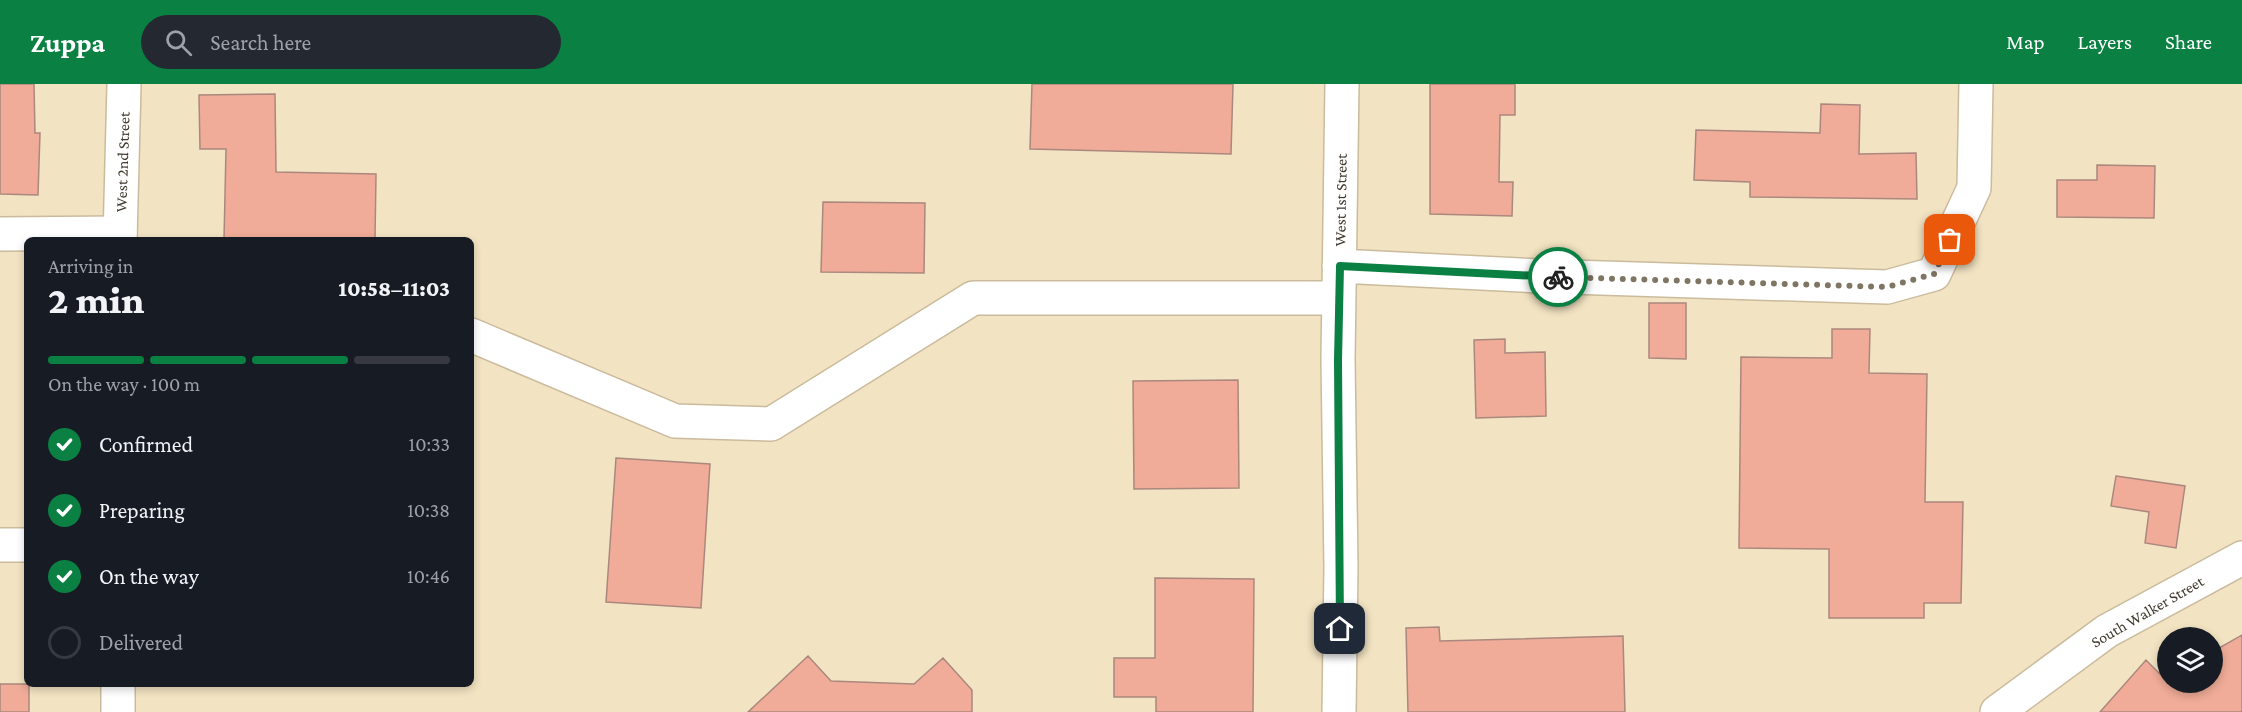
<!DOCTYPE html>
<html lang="en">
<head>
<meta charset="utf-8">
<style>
	:root { --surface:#171b24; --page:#242831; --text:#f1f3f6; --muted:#9ea1a6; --line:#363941; --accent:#0b8043 }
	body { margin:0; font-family:"Crimson Pro",serif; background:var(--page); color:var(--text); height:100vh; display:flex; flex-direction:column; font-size:22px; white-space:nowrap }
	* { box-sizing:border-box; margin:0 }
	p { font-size:20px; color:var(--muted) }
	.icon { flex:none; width:33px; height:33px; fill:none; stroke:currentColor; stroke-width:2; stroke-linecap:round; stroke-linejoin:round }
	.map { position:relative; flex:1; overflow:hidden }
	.side { position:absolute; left:24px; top:153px; width:450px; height:450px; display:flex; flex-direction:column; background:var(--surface); border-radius:9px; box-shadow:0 3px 9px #0003 }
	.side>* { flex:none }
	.buttons { position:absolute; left:2157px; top:543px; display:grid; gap:12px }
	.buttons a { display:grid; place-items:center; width:66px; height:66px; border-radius:50%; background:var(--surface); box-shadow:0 3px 9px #0003; font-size:30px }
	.pin { position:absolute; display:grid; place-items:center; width:51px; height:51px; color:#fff; margin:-26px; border-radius:12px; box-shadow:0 3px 9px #0006 }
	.courier { position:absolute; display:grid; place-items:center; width:60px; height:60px; margin:-30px; border:4px solid #0b8043; border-radius:50%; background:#fff; color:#222; box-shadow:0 2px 8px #0007 }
	.headline em { font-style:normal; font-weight:800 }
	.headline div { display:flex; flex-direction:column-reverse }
	.headline { display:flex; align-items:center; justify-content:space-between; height:102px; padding:0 24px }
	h1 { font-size:39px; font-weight:800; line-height:45px }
	.bar { display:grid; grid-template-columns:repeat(4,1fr); gap:9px 6px; align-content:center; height:72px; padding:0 24px }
	.bar i { height:8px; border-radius:4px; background:var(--line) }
	.bar .selected { background:var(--accent) }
	.bar p { grid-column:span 4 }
	ol { padding:0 24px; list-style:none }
	li { display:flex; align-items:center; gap:18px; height:66px }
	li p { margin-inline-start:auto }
	li .icon { padding:6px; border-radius:50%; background:var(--accent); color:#fff; stroke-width:4 }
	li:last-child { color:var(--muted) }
	li i { width:33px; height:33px; border:3px solid var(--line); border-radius:50% }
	header { display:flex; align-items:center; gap:36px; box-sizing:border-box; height:84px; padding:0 30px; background:var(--accent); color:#fff }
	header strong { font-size:28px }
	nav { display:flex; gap:33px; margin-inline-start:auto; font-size:21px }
	.search { width:420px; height:54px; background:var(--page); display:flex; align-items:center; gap:15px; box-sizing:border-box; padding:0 21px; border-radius:33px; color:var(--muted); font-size:22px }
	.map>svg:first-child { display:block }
	.building { fill:#f0ac98; stroke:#ab887e; stroke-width:1.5 }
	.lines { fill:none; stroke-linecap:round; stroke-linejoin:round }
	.minor-casing { stroke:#cabb9c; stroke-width:36 }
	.major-casing { stroke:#cabb9c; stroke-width:36 }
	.minor { stroke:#fff; stroke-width:33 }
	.major { stroke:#fff; stroke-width:33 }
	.done { stroke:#7e7562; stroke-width:6; stroke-dasharray:0 10.8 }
	.route { stroke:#0b8043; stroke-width:8 }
	.labels { text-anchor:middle; stroke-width:4.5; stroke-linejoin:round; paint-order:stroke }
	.street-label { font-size:16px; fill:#403a2e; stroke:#fff }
</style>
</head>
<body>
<header>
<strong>Zuppa</strong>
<div class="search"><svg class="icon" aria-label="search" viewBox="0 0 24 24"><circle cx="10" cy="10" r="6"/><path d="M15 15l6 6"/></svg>Search here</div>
<nav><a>Map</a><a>Layers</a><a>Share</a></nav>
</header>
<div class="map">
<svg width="2242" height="628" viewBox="0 0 2242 628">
	<rect width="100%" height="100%" fill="#f2e3c2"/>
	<path class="building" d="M0,0h34l1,49h5l-2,62 -38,-1z
		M1032,0h201l-2,70 -201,-5z
		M1430,0h85v31h-15l-1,67h14l-1,34 -82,-2z
		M275,10l1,78 100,2 -1,66h-151l2,-91h-26l-1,-54z
		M1821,20l39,1 -1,49 57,-1 1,46 -167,-2v-15l-56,-2 2,-50 124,3z
		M2097,81l58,1 -1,52 -97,-1v-37h40z
		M823,118l102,1 -1,70 -103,-1z
		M1649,219h37v56l-37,-1z
		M1832,245h38l-1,44 58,1 -2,128h38l-2,101h-37v15h-95v-69l-90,-1 2,-191 91,1z
		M1505,255v14l40,-1 1,64 -70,2 -2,-78z
		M1238,296l1,108 -105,1 -1,-108z
		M616,374l94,6 -9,144 -95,-6z
		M2116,392l69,10 -9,62 -31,-5 4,-31 -38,-6z
		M1155,494l99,1 -1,133h-97v-15h-42v-39h41z
		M1439,543l1,14 183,-5 2,76h-217l-2,-84z
		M2242,551v77h-142l46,-52 22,22h44v-30z
		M808,572l23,25 83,3 29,-26 29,32v22h-224z
		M0,600h29v28h-29z"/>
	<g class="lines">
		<defs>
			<path id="minor" d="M0,150l120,-1
				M1339,182l200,10 348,11 47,-13 40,-86 2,-104
				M471,251l204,86 96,3 202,-126h366
				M0,461h27
				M1339,628l2,-145 -3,-208 4,-275
				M1997,628l110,-81 135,-73"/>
			<path id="major" d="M120,156l4,-156
				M118,628v-28"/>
		</defs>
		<use href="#minor" class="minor-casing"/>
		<use href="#major" class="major-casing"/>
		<use href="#minor" class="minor"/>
		<use href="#major" class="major"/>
	</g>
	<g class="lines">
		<path class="done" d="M1558,193l329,10 47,-13 16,-34"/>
		<path class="route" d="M1340,545l-2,-269 2,-94 218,11"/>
	</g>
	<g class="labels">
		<g class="street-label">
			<text transform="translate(122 78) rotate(-88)" y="6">West 2nd Street</text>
			<text transform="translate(1340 116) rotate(-89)" y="6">West 1st Street</text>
			<text transform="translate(2147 527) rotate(-30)" y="6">South Walker Street</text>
		</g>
	</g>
</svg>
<div class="buttons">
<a><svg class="icon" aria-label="layers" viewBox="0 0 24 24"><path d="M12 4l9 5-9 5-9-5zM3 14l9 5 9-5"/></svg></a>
</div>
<div class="pin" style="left:1950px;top:156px;background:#ea580c"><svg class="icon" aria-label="bag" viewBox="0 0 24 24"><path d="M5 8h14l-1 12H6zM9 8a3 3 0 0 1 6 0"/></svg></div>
<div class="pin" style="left:1340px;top:545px;background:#1f2937"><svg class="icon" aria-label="home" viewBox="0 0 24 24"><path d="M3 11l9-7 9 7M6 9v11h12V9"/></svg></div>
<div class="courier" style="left:1558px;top:193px"><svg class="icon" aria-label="bike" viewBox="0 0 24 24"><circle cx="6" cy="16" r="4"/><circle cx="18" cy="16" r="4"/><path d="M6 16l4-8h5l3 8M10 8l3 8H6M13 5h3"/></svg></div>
<section class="side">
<div class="headline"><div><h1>2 min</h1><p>Arriving in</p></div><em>10:58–11:03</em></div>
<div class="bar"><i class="selected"></i><i class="selected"></i><i class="selected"></i><i></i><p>On the way · 100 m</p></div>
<ol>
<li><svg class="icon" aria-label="check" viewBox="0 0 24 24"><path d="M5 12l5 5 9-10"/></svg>Confirmed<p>10:33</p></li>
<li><svg class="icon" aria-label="check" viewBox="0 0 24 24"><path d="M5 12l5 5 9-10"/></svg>Preparing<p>10:38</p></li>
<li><svg class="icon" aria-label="check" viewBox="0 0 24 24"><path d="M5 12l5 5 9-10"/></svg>On the way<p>10:46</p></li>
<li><i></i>Delivered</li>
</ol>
</section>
</div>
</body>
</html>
